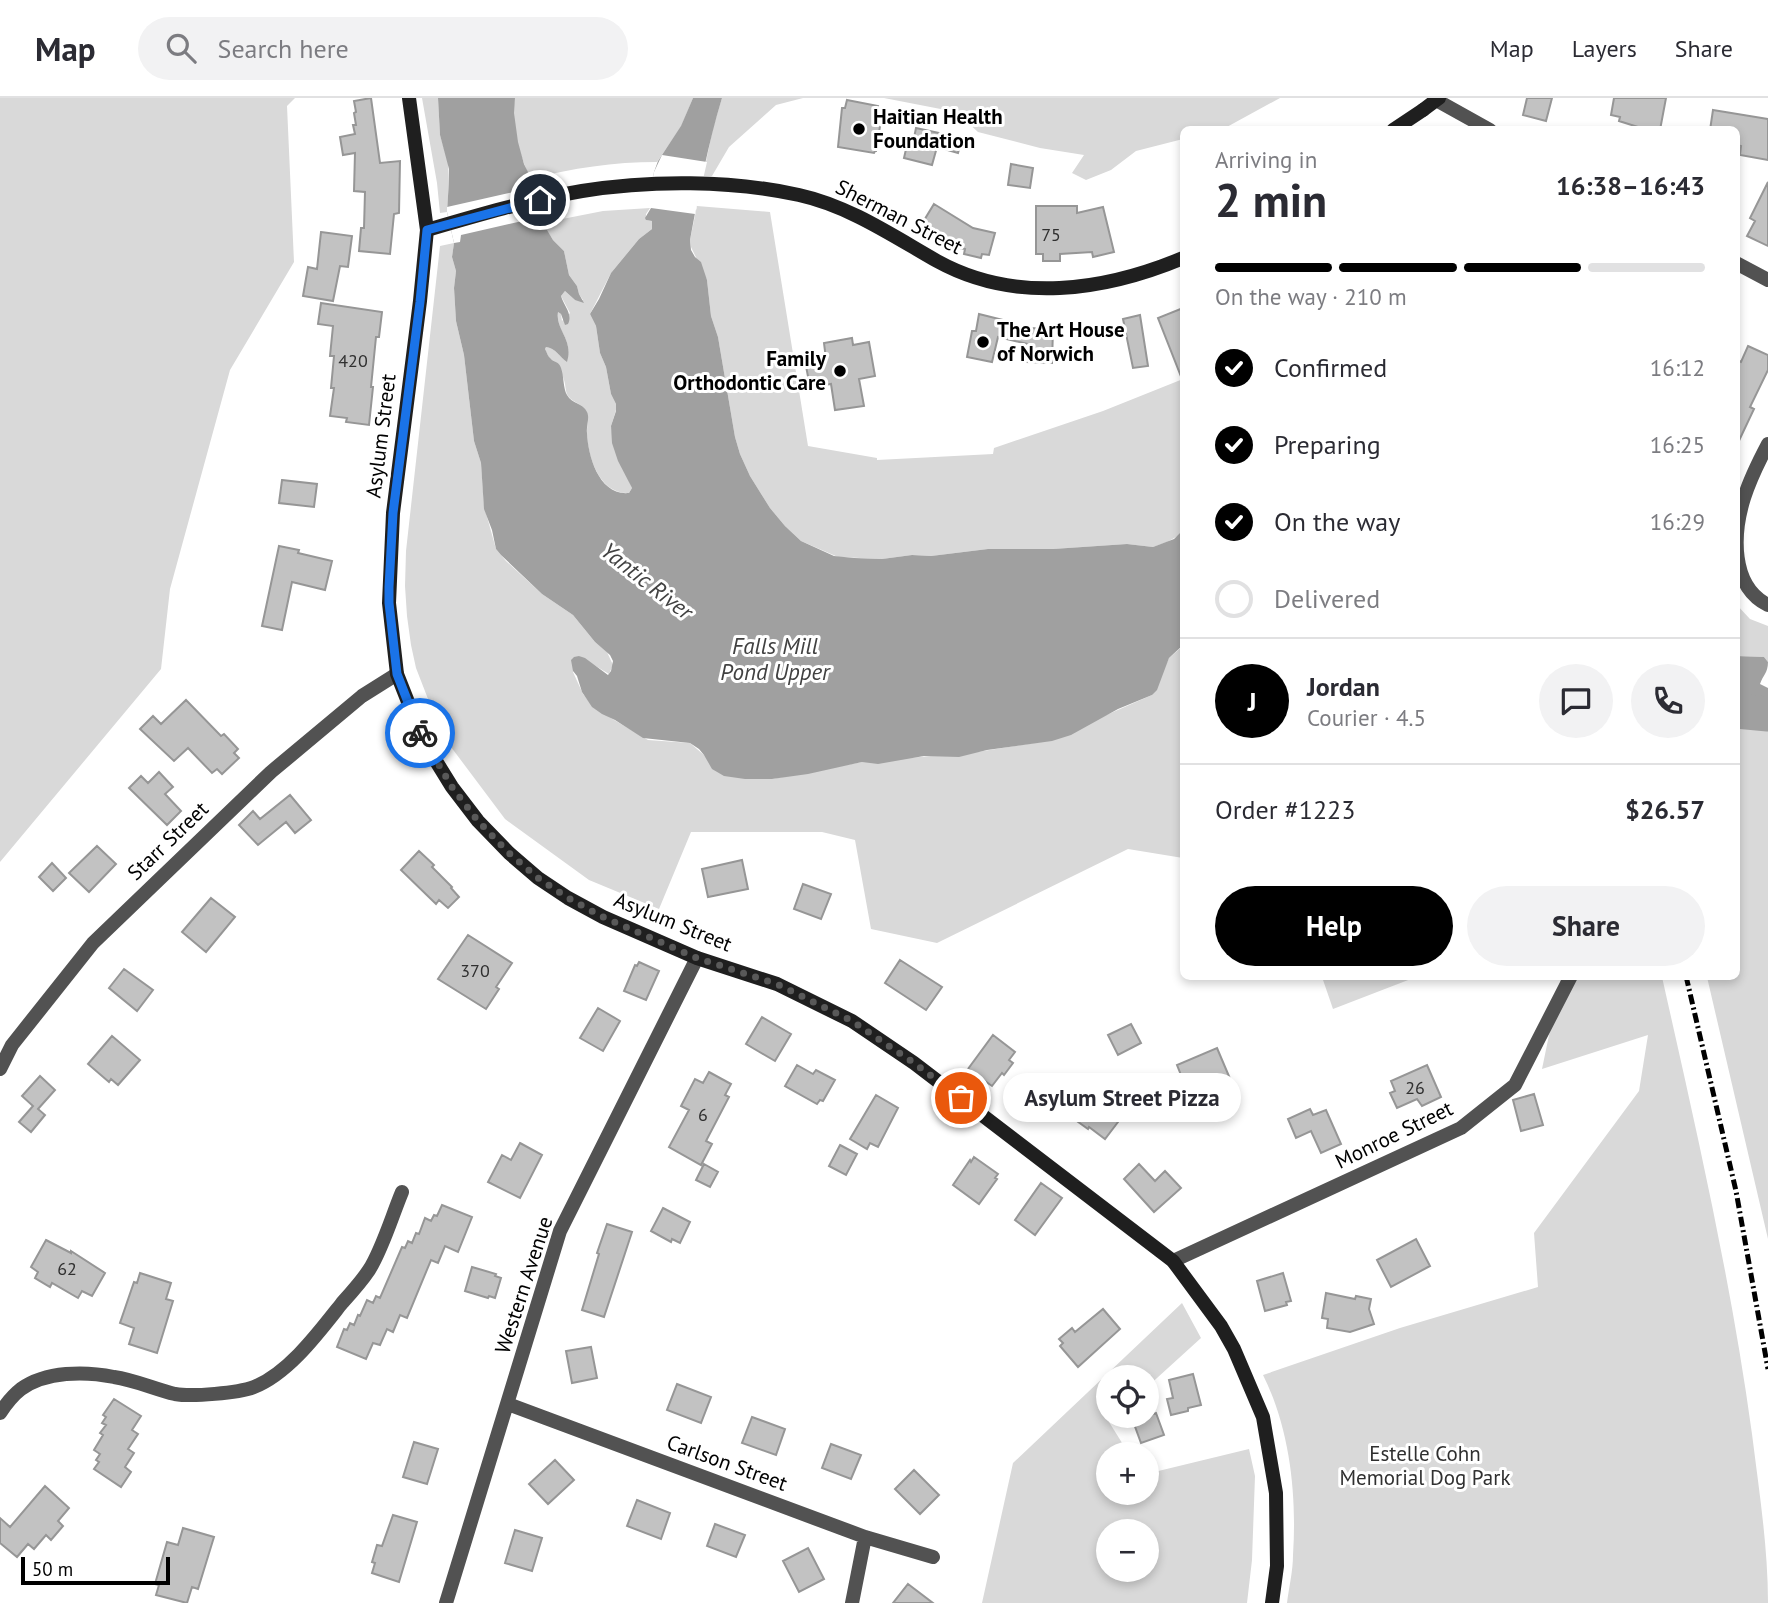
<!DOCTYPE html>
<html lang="en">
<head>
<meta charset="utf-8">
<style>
	:root { --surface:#fff; --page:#f2f2f3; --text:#2b2b33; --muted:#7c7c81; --line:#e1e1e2; --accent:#000 }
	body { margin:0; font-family:"PT Sans",sans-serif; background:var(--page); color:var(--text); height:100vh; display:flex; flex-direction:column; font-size:26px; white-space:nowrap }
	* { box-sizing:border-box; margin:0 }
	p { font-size:23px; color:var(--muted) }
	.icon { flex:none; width:38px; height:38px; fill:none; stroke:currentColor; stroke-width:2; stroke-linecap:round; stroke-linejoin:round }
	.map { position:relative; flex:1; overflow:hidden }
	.sheet { position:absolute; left:1180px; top:28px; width:560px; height:854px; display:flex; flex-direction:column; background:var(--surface); border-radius:10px; box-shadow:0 4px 10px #0003 }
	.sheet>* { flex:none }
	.controls { position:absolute; left:1096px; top:1267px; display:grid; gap:14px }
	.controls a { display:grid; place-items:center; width:63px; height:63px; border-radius:50%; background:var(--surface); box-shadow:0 4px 10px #0003; font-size:35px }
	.scale { position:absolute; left:21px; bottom:18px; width:149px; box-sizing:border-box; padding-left:7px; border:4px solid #000; border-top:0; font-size:19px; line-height:24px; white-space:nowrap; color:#000; -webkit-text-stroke:5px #fff; paint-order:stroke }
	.pin { position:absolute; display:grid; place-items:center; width:60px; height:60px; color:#fff; margin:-30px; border:4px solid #fff; border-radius:50%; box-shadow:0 2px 7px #0007 }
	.courier { position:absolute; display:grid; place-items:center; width:70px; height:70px; margin:-35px; border:5px solid #1a73e8; border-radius:50%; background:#fff; color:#222; box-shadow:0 2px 9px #0007 }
	.bubble { position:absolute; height:49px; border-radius:24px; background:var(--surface); box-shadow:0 4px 10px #0003; font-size:23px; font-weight:700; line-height:49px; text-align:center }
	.head em { font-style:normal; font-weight:700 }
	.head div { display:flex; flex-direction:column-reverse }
	.head { display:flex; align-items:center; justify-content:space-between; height:119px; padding:0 35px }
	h1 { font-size:46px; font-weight:700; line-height:52px }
	.bar { display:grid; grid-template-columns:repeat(4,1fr); gap:10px 7px; align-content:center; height:84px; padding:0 35px }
	.bar i { height:9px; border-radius:5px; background:var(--line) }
	.bar .selected { background:var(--accent) }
	.bar p { grid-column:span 4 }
	.line { display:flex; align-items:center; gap:18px; padding:0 35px; border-top:2px solid var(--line) }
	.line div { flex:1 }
	.round { display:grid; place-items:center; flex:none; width:74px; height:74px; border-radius:37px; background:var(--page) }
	ol { padding:0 35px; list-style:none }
	li { display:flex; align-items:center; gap:21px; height:77px }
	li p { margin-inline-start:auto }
	li .icon { padding:7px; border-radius:50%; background:var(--accent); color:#fff; stroke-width:4 }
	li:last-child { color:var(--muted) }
	li i { width:38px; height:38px; border:4px solid var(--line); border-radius:50% }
	.cta { display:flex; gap:14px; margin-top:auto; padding:14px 35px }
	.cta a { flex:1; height:80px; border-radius:42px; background:var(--accent); color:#fff; font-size:28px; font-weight:700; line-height:80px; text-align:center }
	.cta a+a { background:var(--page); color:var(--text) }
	header { display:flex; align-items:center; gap:42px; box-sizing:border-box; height:98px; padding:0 35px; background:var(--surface); border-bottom:2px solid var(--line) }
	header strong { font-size:33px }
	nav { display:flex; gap:38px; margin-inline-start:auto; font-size:24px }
	.search { width:490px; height:63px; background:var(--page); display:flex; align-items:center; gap:18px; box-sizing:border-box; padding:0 24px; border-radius:38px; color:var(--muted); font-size:26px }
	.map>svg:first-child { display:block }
	.green { fill:#d9d9d9; fill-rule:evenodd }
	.water { fill:#a0a0a0 }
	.pier { fill:#fff }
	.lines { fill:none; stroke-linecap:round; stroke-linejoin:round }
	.river { stroke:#a0a0a0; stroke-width:35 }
	.building { fill:#c2c2c2; stroke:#969696; stroke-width:2 }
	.street { stroke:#525252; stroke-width:14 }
	.secondary { stroke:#1f1f1f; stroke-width:14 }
	.rail { stroke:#000; stroke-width:5; stroke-dasharray:10 3.5 2 3.5; stroke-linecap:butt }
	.secondary-bridge { stroke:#1f1f1f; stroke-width:14 }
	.done { stroke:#595959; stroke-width:7; stroke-dasharray:0 12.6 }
	.route { stroke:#1a73e8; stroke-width:9 }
	.poi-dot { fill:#000; stroke:#fff; stroke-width:2.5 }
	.labels { text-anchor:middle; stroke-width:6; stroke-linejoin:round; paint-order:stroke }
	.number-label { font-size:18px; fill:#303030 }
	.poi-label { font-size:21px; font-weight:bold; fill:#000; stroke:#fff; text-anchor:start }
	.street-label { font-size:21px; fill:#000; stroke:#fff }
	.park-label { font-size:21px; fill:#303030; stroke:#fff }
	.water-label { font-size:23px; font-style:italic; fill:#414141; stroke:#fff }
</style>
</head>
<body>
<header>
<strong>Map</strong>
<div class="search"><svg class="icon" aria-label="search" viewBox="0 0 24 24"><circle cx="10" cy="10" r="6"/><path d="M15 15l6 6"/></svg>Search here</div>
<nav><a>Map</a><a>Layers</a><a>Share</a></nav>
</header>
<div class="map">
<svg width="1768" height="1505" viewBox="0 0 1768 1505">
	<rect width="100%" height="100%" fill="#fff"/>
	<path class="green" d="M0,0h295l-8,8 7,156 -64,108 -60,219 -9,80 -161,193z
		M422,0h16l2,37 8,27 1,18 -2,32 -7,1 -3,-30z
		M515,0h178l-12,29 -24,35c-43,0 -85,6 -126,17 -12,-24 -21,-55 -16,-81z
		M722,0h81l-27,7 -47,42 -17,29h-9l10,-48z
		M884,0h396l-55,30 -6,2h-36v9l-47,12 -25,19 -25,10 -14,-7 12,-18 -44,-7 -62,-16 -22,-20z
		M697,108l73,6 38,234 69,12v2l116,-6 1,-6 109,-37 80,-32v154l-16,9 -14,5 -26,-3 -74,5h-65l-57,7 -19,-1 -30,4 -44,-2 -37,-16 -16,-15 -15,-18 -20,-32 -10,-22 -5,-17 -17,-100 -7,-21 -4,-36 -16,-33 -1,-7z
		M650,110l-4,6v6l6,1v8l-13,10 -28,34 -21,41 6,12 4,27 6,14 5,27 5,10v6l-5,16 4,25 17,37 -3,5c-30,2 -42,-38 -42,-62 0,-6 2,-12 0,-17 -2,-10 -13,-10 -19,-18 -3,-5 -2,-10 -4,-16 -2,-8 -8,-19 -15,-22l-4,-9 1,-2c9,1 14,10 21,14 6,-24 -12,-30 -9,-49l3,2 1,7 8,-8 -9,-17 4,-5 10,9h8l-4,-6 -2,-8 -8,-11 -5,-24 -11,-11 -11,-17 61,-12z
		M454,145l-2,14 4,14 -2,17 2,33 8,34 10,86 7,22 3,43 12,43 10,12 36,33 31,21 22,27 12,10 6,13 -4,9 -30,-18 -6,16 10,22 11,14 54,32 42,3 14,12 68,24 90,-17 115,-10 70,-11 105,-46 17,-37 14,-12v212l-55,-9 -191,94 -66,-14 -16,-89 -33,-8h-131l-32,77 -70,-29 -84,-61 -63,-84 -26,-67 -5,-23 -4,-29 -2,-30 1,-35 34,-305z
		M1736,506l14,15 18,7v36l-4,-5 -28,-1z
		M1751,622l8,4 9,-2v517l-61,-262 29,-1v-251z
		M1322,879v-1l94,1 -83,32z
		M1561,879h101c34,151 69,303 90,457 7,56 16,113 16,169h-481c2,-16 6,-32 6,-48 4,-60 -3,-126 -30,-180l137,-47 138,-41 -4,-54 105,-142 9,-56 -106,34z
		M1182,1205l19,35 -55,50v-11h-38v39h8l-7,6 20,32h-21v39h38v-19l103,-25 6,27 -3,84 -5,43h-265l31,-140zM1108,1433h38v39h-38z"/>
	<path class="water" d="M438,0h77l-1,15 4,29 6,22 13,26 4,30 12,20 11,11 5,24 8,11 2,8 5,9 -9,-3 -10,-9 -4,5c3,10 12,18 7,28l-3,1 -4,-11 -3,-2c-3,18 16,27 9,50 -7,-5 -12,-14 -21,-15l-1,2c1,1 3,8 5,9 4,5 9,3 11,10 3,8 2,20 6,27 5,9 16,8 20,17 3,6 -1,14 0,21 1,23 12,63 42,60l3,-5 -14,-27 -6,-18 -1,-17 5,-15v-7l-5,-10 -5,-27 -6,-14 -4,-27 -6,-12 9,-15 12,-26 28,-34 13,-10v-8l-6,-1 -1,-2 6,-10v-20l3,-16 4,-11 23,-35 12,-28h29c-14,46 -23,94 -32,142l1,10 4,7 6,5 6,18 4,36 7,21 17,100 5,17 10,22 20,32 15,18 16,15 33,15 20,2 28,1 30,-4 19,1 57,-7h65l74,-5 26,3 21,-8 9,-9v115l-14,13 -12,32 -5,5 -34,14 -47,26 -19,6 -65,9 -28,7 -35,-1 -46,8 -16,-2 -54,12 -36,5h-27l-21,-3 -12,-7 -8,-14 -5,-6 -9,-6 -47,-5 -28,-18 -13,-6 -10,-7 -10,-15 -5,-16 -4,-5 -2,-11 3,-3 5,-1 6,2 23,17 3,-4 2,-10 -3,-6 -15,-13 -22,-27 -31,-21 -41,-39 -5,-6 -4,-19 -8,-21 -3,-46 -7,-22 -10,-86 -8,-34 -2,-33 2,-17 -4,-14 2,-14 -7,-31 2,-32v-11l-9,-34z
		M1736,558l28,1 4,5c0,11 -5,13 -8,22l8,4v14l-10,4 8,9h2v7l-9,2 -8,-4 -15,5v-11l2,2 14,-1 3,-7 -1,-3 -18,-2z"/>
	<path class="pier" d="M662,57l45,7 -12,52 -44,-6v-21l3,-15z
		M535,89l5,30 -79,18 -1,7 -6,1 -7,-31v-5z"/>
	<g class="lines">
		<path class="river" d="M1736,613l32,3"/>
	</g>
	<path class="building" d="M371,0l9,65 20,-2 -1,52 -5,1 -4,40 -31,-3 2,-23h3l1,-36 -11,-1 1,-38 -12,2 -3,-18 15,-3 -2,-9h3l-2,-12 2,-1 -2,-11z
		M1527,0h25l-6,23 -23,-6z
		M1614,0h52l-6,32h-22v-3l-19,-6 1,-4 -9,-2z
		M847,2l31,6 -1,7 5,1 -6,37h-1l-1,2 -36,-6 4,-39h3z
		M1713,12l55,9v41l-28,-5 1,-9 -5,-1v-15h-26z
		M916,30l46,10 -4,15 -21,-6 -5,18 -28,-7 5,-22 5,2z
		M1011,66l22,4 -3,20 -22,-3z
		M1768,84v64l-21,-10 8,-15 -5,-3z
		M934,106l39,24 22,5 -6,22 -7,-1 -1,4 -17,-4 1,-5 -11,-2 -34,-20z
		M1036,108h41v7l26,-6 11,45 -21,5 -1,-5 -32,2v7h-17v-7h-7z
		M321,134l31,4 -4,31 -8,-1 -7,35 -30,-5 5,-29 9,2z
		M321,205l61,9 -3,25h-3l-5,50h2l-4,38 -23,-3 1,-4 -17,-2 4,-28h-3l3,-32h-4l3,-30 -15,-2z
		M1183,210v71h-1l-24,-61z
		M979,216l28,7 -1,6 47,2 -1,34 -25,-1 1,-18 -30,-7 -6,25 -25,-5 5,-26h4z
		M1140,217l8,51 -15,2 -10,-49z
		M852,240l1,7 16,-3 6,34 -16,3 5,27 -29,4 -4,-26 -21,3 -4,-21 14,-3v-3l6,-1 -2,-16z
		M1748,248l20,9v15l-18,37 4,2 -18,38v-87l5,2z
		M282,382l35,4 -3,23 -35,-4z
		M279,448l20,4 -1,3 34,8 -7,29 -33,-8 -10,48 -20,-4z
		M186,602l35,36 3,-2 14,15 -4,4 5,5 -17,16 -5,-5 -5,4 -24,-25 -14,13 -34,-32 13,-13 8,8z
		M159,674l14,15 -8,7 16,17 -14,14 -38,-37 12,-12 7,7z
		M290,697l21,25 -16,13 -9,-11 -28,23 -19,-20 14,-14 7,8z
		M97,748l19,18 -27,28 -20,-19z
		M419,753l15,14 -2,2 20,20 -1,1 8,9 -11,11 -9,-8 -3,4 -35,-34z
		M742,762l6,29 -40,8 -6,-28z
		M52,765l14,15 -13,13 -14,-14z
		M803,786l28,10 -10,25 -27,-10z
		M211,800l24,19 -29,35 -24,-20z
		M468,837l44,28 -16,24 3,2 -13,20 -48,-30z
		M900,862l42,27 -16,23 -41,-27z
		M639,864l20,9 -13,29 -22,-9 11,-26 2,1z
		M124,871l29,21 -16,21 -28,-23z
		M598,910l22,13 -17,30 -23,-13z
		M762,919l29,17 -16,27 -29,-17z
		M1131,926l10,19 -23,12 -10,-20z
		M993,937l22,17 -6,8 4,3 -9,12 -2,-2 -10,13 -24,-17z
		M112,938l28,24 -22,25 -7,-6 -2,3 -21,-18z
		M1217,950l14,33 -21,8 3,7 -23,9 -9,-24 2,-1 -6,-15z
		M797,967l16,9 3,-4 19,10 -12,21 -3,-1 -3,4 -32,-18z
		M1427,967l14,32 -19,9 -5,-7 -20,9 -7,-15 5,-2 -4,-10z
		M709,974l22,12 -6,11 4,2 -23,44 6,3 -11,21 -32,-18 20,-37 -8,-4 14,-27 8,4z
		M40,978l15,14 -17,19 7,6 -14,17 -12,-10 14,-16 -11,-10z
		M1078,992l40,32 -13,17 -16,-12 -1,2 -25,-18z
		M1534,996l9,31 -22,6 -8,-31z
		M876,997l22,13 -20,39 -8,-4 -3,6 -17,-10z
		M1310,1011l3,6 13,-5 15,34 -20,9 -10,-22 -15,7 -8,-19z
		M520,1045l22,12 -22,43 -32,-16 14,-27 9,5z
		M840,1047l17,9 -11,21 -17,-9z
		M974,1059l24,17 -3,4 2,1 -18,25 -26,-19 17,-25 1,2z
		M704,1066l14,8 -8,15 -14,-7z
		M1139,1066l16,17 10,-10 16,17 -27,24 -30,-33z
		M1041,1085l21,15 -27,37 -20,-15z
		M442,1107l30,12 -14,35 -13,-6 -7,17 -7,-3 -24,58 -7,-3 -7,17 -6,-3 -7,16 -7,-2 -7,16 -29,-12 7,-18 3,1 3,-7 4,2 4,-10 2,1 7,-16 6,3 3,-7 4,2 22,-51 3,1 3,-7 4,2 4,-10 3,1 6,-16 6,3 3,-6 3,1z
		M663,1110l27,14 -10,21 -8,-4 -1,3 -20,-11z
		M607,1126l25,8 -28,85 -22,-7 17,-56 -2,-1z
		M1416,1141l14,27 -39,21 -14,-27z
		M46,1142l25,13v-2l34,22 -13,23 -10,-5 -4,7 -26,-15 -2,4 -15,-9 3,-6 -7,-5z
		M472,1169l24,7 -1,2 6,2 -6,20 -6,-2 -1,2 -23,-7z
		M140,1175l31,10 -5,16 7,2 -16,52 -28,-9 5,-16 -14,-5 14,-41 3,1z
		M1283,1175l8,28 -5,1 1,3 -22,6 -8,-30z
		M1326,1195l29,6 1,-3 15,3 -2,10 5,15 -24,8 -23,-4 1,-9 -6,-1z
		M1103,1211l17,20 -42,38 -18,-21 3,-3 -4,-4 13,-11 3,4z
		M591,1249l6,31 -25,5 -6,-32z
		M1193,1276l8,31 -13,3v3l-17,4 -4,-16 6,-1 -4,-18z
		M677,1286l34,13 -10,26 -34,-13z
		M114,1301l27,17 -9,14 6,4 -10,15 6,4 -9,14 6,5 -10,15 -27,-18 5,-7 -3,-2 4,-6 -6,-4 9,-15 -3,-2 6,-8 -4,-2 4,-6 -3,-2z
		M1156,1315l8,22 -23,8 -8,-22z
		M752,1319l33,12 -9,26 -34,-12z
		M414,1344l24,7 -11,35 -24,-7z
		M831,1346l30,11 -10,24 -29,-11z
		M555,1362l19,20 -26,24 -19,-20z
		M914,1372l25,25 -19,19 -25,-25z
		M45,1388l24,22 -11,13 5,5 -12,14 -5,-5 -12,14 -6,-5 -11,13 -17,-14v-25l10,9z
		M637,1402l33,13 -9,26 -34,-13z
		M393,1417l24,7 -18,60 -27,-9 3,-10 -3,-1 5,-17 5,1z
		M715,1426l30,11 -9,22 -29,-11z
		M183,1430l31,9 -16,52 -6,-2 -5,16 -31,-8 3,-10 -4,-1 12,-42 11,3z
		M515,1432l27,8 -10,33 -27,-8z
		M808,1450l16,31 -25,13 -16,-31z
		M908,1486l25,19h-40z"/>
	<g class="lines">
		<path class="street" d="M1436,2l54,30
			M1736,165l32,17
			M1768,346c-9,17 -18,35 -24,54 -11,35 -14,88 24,107
			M0,971l12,-24 81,-102 178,-171 91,-76 35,-22
			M1173,1163l288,-133 54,-43 56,-109
			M508,1306l357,133 68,20
			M0,1315c6,-9 12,-17 21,-24 25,-18 64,-18 93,-12 21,3 40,12 61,17 17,3 63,-1 79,-7 35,-14 65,-55 88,-84 9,-10 19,-21 27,-33 13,-20 23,-54 33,-78
			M446,1505l114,-372 137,-273
			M852,1505l13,-66"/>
		<path class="secondary" d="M409,0l18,132 -7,71 -27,212 -4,90 8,71 26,66 29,47 26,34 31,32 29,25 30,20 35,19 94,41 80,26 75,37 62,42 259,198 48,65 13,23 29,68 13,76 1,73 -5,37
			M1423,12l16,-12
			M427,132c51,-15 102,-30 155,-39 68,-11 149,-11 217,4 50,11 94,41 138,66 78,43 167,30 246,-3"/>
		<path class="rail" d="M1686,878l50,215 32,178"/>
		<path class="secondary-bridge" d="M1393,32l30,-20"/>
	</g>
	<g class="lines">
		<path class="done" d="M420,635l32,54 26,34 31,32 29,25 30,20 35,19 94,41 80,26 75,37 62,42 47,35"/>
		<path class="route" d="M420,635l-23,-59 -8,-71v-16l4,-74 27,-211 7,-72 113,-30"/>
	</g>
	<g class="poi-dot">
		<circle cx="859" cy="31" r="7"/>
		<circle cx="983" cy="244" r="7"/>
		<circle cx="840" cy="273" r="7"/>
	</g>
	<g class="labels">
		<g class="number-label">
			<text x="1051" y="143">75</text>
			<text x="353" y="269">420</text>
			<text x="475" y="879">370</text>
			<text x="1415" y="996">26</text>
			<text x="703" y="1023">6</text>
			<text x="67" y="1177">62</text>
		</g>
		<g class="poi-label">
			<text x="873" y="26">Haitian Health<tspan x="873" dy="24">Foundation</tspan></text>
			<text x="997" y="239">The Art House<tspan x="997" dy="24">of Norwich</tspan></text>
			<text x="826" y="268" text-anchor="end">Family<tspan x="826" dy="24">Orthodontic Care</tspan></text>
		</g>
		<g class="street-label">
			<text transform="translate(899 119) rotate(27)" y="7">Sherman Street</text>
			<text transform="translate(381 338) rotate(-83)" y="7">Asylum Street</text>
			<text transform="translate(168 743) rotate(-44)" y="7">Starr Street</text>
			<text transform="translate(673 824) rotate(22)" y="7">Asylum Street</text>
			<text transform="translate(1394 1037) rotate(-26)" y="7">Monroe Street</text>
			<text transform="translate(524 1187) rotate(-72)" y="7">Western Avenue</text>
			<text transform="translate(727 1365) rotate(20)" y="7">Carlson Street</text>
		</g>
		<g class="park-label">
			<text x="1425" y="1363">Estelle Cohn<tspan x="1425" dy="24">Memorial Dog Park</tspan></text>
		</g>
		<g class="water-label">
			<text transform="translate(647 483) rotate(38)" y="8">Yantic River</text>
			<text x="775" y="556">Falls Mill<tspan x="775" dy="26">Pond Upper</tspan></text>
		</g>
	</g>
</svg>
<div class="controls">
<a><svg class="icon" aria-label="locate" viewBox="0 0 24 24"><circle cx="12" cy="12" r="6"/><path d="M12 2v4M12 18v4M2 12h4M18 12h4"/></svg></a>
<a>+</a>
<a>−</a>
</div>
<div class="scale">50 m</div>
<div class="pin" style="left:961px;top:1000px;background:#ea580c"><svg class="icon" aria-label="bag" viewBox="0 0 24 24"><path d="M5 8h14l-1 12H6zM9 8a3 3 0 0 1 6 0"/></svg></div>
<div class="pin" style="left:540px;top:102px;background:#1f2937"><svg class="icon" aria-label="home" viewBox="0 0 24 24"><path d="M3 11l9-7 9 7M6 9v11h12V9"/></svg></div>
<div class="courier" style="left:420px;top:635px"><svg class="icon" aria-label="bike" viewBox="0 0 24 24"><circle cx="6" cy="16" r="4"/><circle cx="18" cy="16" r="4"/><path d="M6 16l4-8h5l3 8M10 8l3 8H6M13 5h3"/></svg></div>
<div class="bubble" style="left:1003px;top:975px;width:238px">Asylum Street Pizza</div>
<section class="sheet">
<div class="head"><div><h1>2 min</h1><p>Arriving in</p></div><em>16:38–16:43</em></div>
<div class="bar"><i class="selected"></i><i class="selected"></i><i class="selected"></i><i></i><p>On the way · 210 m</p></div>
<ol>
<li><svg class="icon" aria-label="check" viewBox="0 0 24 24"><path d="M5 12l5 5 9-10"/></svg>Confirmed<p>16:12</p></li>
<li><svg class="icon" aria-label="check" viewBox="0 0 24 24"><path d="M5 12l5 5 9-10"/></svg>Preparing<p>16:25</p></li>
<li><svg class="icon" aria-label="check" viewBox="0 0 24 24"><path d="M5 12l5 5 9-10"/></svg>On the way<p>16:29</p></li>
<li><i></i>Delivered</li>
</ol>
<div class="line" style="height:126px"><b class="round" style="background:var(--accent);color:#fff">J</b><div><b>Jordan</b><p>Courier · 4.5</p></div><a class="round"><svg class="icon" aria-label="chat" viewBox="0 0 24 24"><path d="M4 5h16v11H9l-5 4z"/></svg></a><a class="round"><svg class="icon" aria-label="phone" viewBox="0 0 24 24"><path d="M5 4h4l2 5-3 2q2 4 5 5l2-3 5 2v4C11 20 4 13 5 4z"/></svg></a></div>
<div class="line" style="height:91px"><div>Order #1223</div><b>$26.57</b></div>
<div class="cta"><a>Help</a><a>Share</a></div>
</section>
</div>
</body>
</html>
